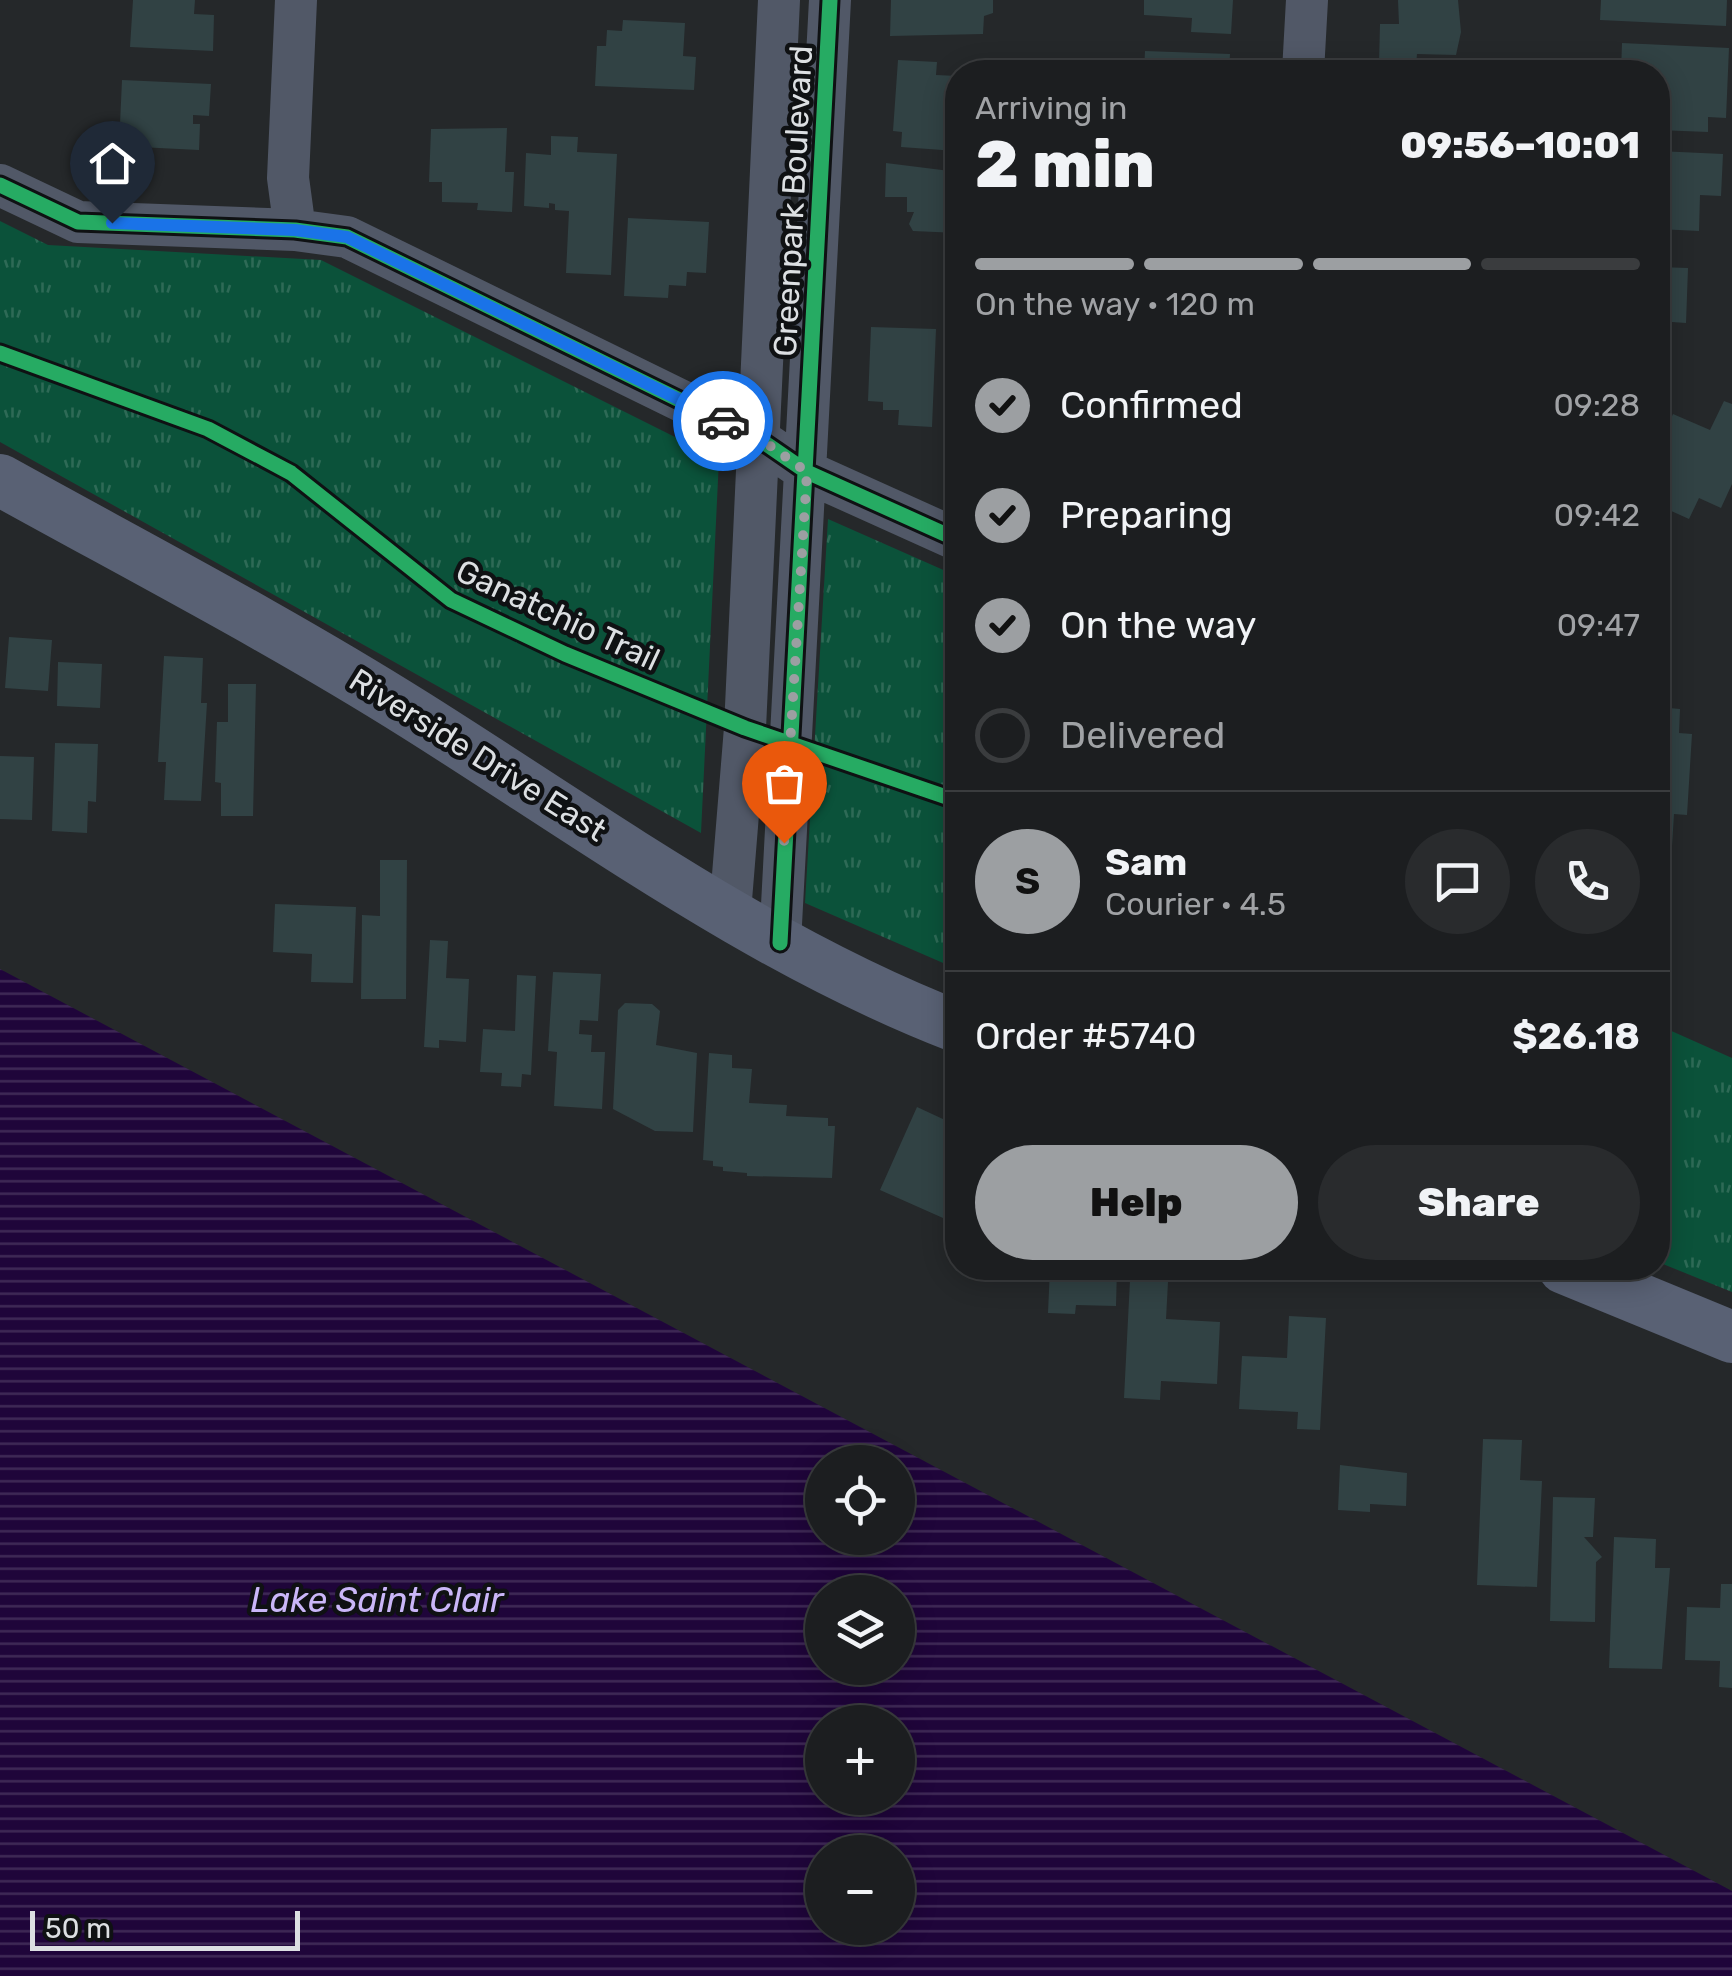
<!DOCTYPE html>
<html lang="en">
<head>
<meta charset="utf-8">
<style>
	:root { --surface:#1c1e20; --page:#292b2d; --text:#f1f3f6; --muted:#a0a2a5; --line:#3a3c3e; --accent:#9c9fa2 }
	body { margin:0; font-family:Rubik,sans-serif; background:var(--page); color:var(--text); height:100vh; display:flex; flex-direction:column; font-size:38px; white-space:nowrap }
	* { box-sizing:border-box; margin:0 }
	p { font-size:32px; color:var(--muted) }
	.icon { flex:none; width:55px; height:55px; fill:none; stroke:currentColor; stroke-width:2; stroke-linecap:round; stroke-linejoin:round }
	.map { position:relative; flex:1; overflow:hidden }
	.drawer { position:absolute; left:945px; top:60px; width:725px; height:1220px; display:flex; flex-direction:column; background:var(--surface); border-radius:40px; box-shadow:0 5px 25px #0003,0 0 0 2px var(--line) }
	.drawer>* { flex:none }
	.controls { position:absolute; left:805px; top:1445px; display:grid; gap:20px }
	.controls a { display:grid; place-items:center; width:110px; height:110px; border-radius:50%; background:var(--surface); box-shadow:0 5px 25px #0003,0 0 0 2px var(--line); font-size:50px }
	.scale { position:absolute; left:30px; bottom:25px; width:270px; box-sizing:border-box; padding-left:10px; border:5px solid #dcdfe2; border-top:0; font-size:28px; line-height:35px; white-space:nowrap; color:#dcdfe2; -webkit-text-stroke:8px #0f1113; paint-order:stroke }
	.pin { position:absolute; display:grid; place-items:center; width:85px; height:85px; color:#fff; margin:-102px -42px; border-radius:50% 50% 50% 0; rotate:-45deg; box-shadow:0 0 10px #0007 }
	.pin .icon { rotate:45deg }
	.courier { position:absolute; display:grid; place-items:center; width:100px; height:100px; margin:-50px; border:8px solid #1a73e8; border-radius:50%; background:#fff; color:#222; box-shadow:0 2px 12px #0007 }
	.head em { font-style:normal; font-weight:800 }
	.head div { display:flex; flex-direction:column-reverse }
	.head { display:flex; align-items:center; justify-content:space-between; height:170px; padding:0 30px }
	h1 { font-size:65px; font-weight:800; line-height:75px }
	.bar { display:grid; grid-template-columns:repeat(4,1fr); gap:15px 10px; align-content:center; height:120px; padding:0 30px }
	.bar i { height:12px; border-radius:8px; background:var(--line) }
	.bar .current { background:var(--accent) }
	.bar p { grid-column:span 4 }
	.line { display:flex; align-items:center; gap:25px; padding:0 30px; border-top:2px solid var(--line) }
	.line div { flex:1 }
	.round { display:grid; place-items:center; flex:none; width:105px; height:105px; border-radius:52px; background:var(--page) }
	ol { padding:0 30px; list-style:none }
	li { display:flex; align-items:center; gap:30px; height:110px }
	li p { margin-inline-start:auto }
	li .icon { padding:10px; border-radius:50%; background:var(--accent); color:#111; stroke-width:4 }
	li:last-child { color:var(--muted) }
	li i { width:55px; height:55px; border:5px solid var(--line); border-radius:50% }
	.button { display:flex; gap:20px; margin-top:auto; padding:20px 30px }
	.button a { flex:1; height:115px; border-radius:60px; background:var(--accent); color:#111; font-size:40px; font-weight:800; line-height:115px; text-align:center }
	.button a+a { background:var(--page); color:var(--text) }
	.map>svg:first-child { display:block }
	.grass { fill:url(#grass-tufts) }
	.water { fill:url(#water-rules); fill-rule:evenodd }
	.building { fill:#314244 }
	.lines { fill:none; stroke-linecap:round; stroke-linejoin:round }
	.minor { stroke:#515867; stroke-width:42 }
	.major { stroke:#596174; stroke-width:52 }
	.cycleway-casing { stroke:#0f1113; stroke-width:21 }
	.cycleway { stroke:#26ab63; stroke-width:15 }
	.done { stroke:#9c9fa2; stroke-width:10; stroke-dasharray:0 18 }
	.route { stroke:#1a73e8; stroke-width:12 }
	.labels { text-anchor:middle; stroke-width:9; stroke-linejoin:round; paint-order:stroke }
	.street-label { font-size:32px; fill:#dcdfe2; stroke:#0f1113 }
	.water-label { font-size:35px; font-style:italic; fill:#cab6f8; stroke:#0f1113 }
</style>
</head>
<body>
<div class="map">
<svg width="1732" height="1976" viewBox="0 0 1732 1976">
	<defs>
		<pattern id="grass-tufts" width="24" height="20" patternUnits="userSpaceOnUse" patternTransform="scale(2.5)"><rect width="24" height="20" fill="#0b523a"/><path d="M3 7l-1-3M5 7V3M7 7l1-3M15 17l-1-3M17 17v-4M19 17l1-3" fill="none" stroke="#2e6a56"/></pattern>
		<pattern id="water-rules" width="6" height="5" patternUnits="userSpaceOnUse" patternTransform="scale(2.5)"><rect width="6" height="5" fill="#1f053a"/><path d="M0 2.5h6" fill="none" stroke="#3f2956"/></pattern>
	</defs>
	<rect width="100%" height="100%" fill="#25282a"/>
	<path class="grass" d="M0,221l48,24 273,15 398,199 -18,374 -701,-391z
		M828,519l129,57v393l-152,-66z
		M1658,1025l74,33v234l-74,-30z"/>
	<path class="water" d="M0,969l1732,922v85h-1732zM822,1462h76v76h-76zM822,1592h76v76h-76zM822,1722h76v76h-76zM822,1852h76v76h-76z"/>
	<path class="building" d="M133,0h62l-1,14 20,1 -1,36 -83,-4z
		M891,0h102v13l-9,3 -1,18 -93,2z
		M1144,0h89l-2,34 -40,-2 1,-14 -48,-3z
		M1398,0h60l3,32 -5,23 -39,-1 -1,11 -37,-1 1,-40h19z
		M1601,0h126l-1,26 -126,-6z
		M623,20l62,3 -2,33 13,1 -2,33 -99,-4 2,-40h9l1,-16 15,1z
		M1622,43l107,5 -3,70 -18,-1v15l-50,-2v-58h-37z
		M1145,51l85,3 -1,18h-85z
		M898,60l39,2 -1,13 22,1 -2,75 -55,-4 1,-15 -9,-1z
		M122,80l89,4 -2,32 -16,-1v9h7l-1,26 -80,-4z
		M507,128l-2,44h9l-2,40 -35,-2 1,-7 -36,-1v-20h-13l2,-53z
		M551,136l27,1 -1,15 40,2 -6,121 -45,-2 3,-62 -14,-1v-6l-6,-1v5l-25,-2 2,-53 25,2z
		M1658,151l65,3 -2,42 -21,-1 -1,36 -41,-2z
		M886,163l72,9v61l-45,-2 -4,-7 5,-12h-7v-15h-22z
		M628,218l81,4 -3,51 -19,-1 -1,14 -17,-1 -1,13 -44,-2z
		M1658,267l30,1 -2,55 -28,-2z
		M871,327l65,2 -4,98 -34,-2 1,-15h-16v-8l-15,-1z
		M952,387l6,1v51h-8z
		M1724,401l8,3v80l-11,24 -22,-10 -10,21 -31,-14 6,-24 -6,-3v-31l15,-33 37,16z
		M9,637l43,3 -4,51 -43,-3z
		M164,656l39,2 -2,45h6l-6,98 -37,-1 2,-38h-8z
		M58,662l44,2 -2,44 -43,-2z
		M228,684h28l-3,132h-32v-33l-6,-1 2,-60h11z
		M1658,707l22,2 -1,24 13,1 -5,81 -13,-1 -3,48 -13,-1z
		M55,743l43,1 -2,58 -8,-1 -1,32 -35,-2z
		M0,756l34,1 -2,63 -32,-1z
		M380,860h27l-1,139h-45l1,-84 18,1z
		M275,904l81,3 -3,76 -42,-1 1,-28 -39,-2z
		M430,940l18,1 -2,37 23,1 -3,63 -27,-2v8l-15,-1z
		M553,972l48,2 -3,47 -18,-1 -1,14 13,1 -1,17h14l-3,57 -48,-3 3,-54 -9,-1z
		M517,975l19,1 -5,99 -9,-1 -1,13 -20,-1 1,-13 -22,-1 3,-43 32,2z
		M625,1003l27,1 8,7 -4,34 41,8 -4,79 -38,-1 -42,-22 5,-99z
		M709,1053l23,2v13l20,1 -3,34 38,2 -1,11 42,2v8h7l-3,52 -85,-2v-3l-24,-2v-4l-10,-1v-5l-10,-1z
		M917,1107l41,19v61l-15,31 -63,-28z
		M1050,1268h67l-1,38 -40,-1 -1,9 -27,-1z
		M1130,1280l38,2 -2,37 54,3 -3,62 -56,-3 -1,19 -36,-2z
		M1289,1316l37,2 -6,112 -23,-1 1,-17 -59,-3 3,-53 45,2z
		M1483,1439l39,1 -2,40 22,1 -5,106 -60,-2z
		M1340,1465l67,8 -1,33 -36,-2v8l-32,-2z
		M1553,1497l42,1 -2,39h-9l18,20 -6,5 -1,60 -45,-1z
		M1614,1537l42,2 -1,29h15l-8,101 -53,-1z
		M1721,1584h11v104l-13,-1 1,-26 -35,-1 2,-53 33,1z"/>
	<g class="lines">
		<path class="minor" d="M1303,72l4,-72
			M0,185l78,37 217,8 52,7 412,202 48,33 151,68
			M295,230l-7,-52 8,-178
			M730,912l15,-184 34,-728
			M780,943l50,-943"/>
		<path class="major" d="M0,480c139,77 280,150 415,235 175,110 348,237 543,312
			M1564,1268l168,69"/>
		<defs>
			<path id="cycleway" d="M0,185l78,37 217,8 52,7 412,202 48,33 151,68
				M0,353l208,76 83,44 160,127 114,54 180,74 213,73
				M780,943l50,-943"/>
		</defs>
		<use href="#cycleway" class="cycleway-casing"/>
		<use href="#cycleway" class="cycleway"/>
	</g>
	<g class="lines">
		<path class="done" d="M723,421l36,17 48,34 -23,371"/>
		<path class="route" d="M112,223l183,7 52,7 376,184"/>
	</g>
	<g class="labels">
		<g class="street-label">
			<text transform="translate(793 201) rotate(-87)" y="11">Greenpark Boulevard</text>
			<text transform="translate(558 615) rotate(25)" y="11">Ganatchio Trail</text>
			<text transform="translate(478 755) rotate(32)" y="11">Riverside Drive East</text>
		</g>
		<g class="water-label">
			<text x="377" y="1612">Lake Saint Clair</text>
		</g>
	</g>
</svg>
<div class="controls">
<a><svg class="icon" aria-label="locate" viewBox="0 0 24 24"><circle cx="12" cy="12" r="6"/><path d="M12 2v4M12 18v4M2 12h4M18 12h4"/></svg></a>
<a><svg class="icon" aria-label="layers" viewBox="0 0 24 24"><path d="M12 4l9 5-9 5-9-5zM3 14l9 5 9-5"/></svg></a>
<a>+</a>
<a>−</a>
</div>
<div class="scale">50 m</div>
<div class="pin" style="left:784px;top:843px;background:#ea580c"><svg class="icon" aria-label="bag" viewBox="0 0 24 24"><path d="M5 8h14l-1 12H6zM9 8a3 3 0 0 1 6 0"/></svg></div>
<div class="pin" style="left:112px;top:223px;background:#1f2937"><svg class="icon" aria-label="home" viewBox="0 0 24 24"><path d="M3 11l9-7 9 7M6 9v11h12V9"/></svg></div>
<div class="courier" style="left:723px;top:421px"><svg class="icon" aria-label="car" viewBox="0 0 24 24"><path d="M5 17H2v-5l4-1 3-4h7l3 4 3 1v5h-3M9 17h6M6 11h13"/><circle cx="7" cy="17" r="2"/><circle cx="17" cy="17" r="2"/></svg></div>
<section class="drawer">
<div class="head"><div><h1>2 min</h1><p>Arriving in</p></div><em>09:56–10:01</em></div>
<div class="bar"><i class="current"></i><i class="current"></i><i class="current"></i><i></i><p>On the way · 120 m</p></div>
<ol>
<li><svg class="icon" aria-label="check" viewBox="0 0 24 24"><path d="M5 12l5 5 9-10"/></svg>Confirmed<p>09:28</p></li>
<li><svg class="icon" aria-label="check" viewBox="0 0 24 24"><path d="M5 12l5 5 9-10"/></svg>Preparing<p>09:42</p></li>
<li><svg class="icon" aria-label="check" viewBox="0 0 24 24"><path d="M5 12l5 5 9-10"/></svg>On the way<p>09:47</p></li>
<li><i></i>Delivered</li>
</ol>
<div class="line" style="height:180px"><b class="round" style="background:var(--accent);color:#111">S</b><div><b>Sam</b><p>Courier · 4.5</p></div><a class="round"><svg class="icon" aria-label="chat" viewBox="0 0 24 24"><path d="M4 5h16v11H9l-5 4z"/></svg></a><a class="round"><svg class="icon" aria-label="phone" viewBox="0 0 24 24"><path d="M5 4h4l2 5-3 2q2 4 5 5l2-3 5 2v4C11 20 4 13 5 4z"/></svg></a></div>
<div class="line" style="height:130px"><div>Order #5740</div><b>$26.18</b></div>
<div class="button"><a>Help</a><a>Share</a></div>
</section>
</div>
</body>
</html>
